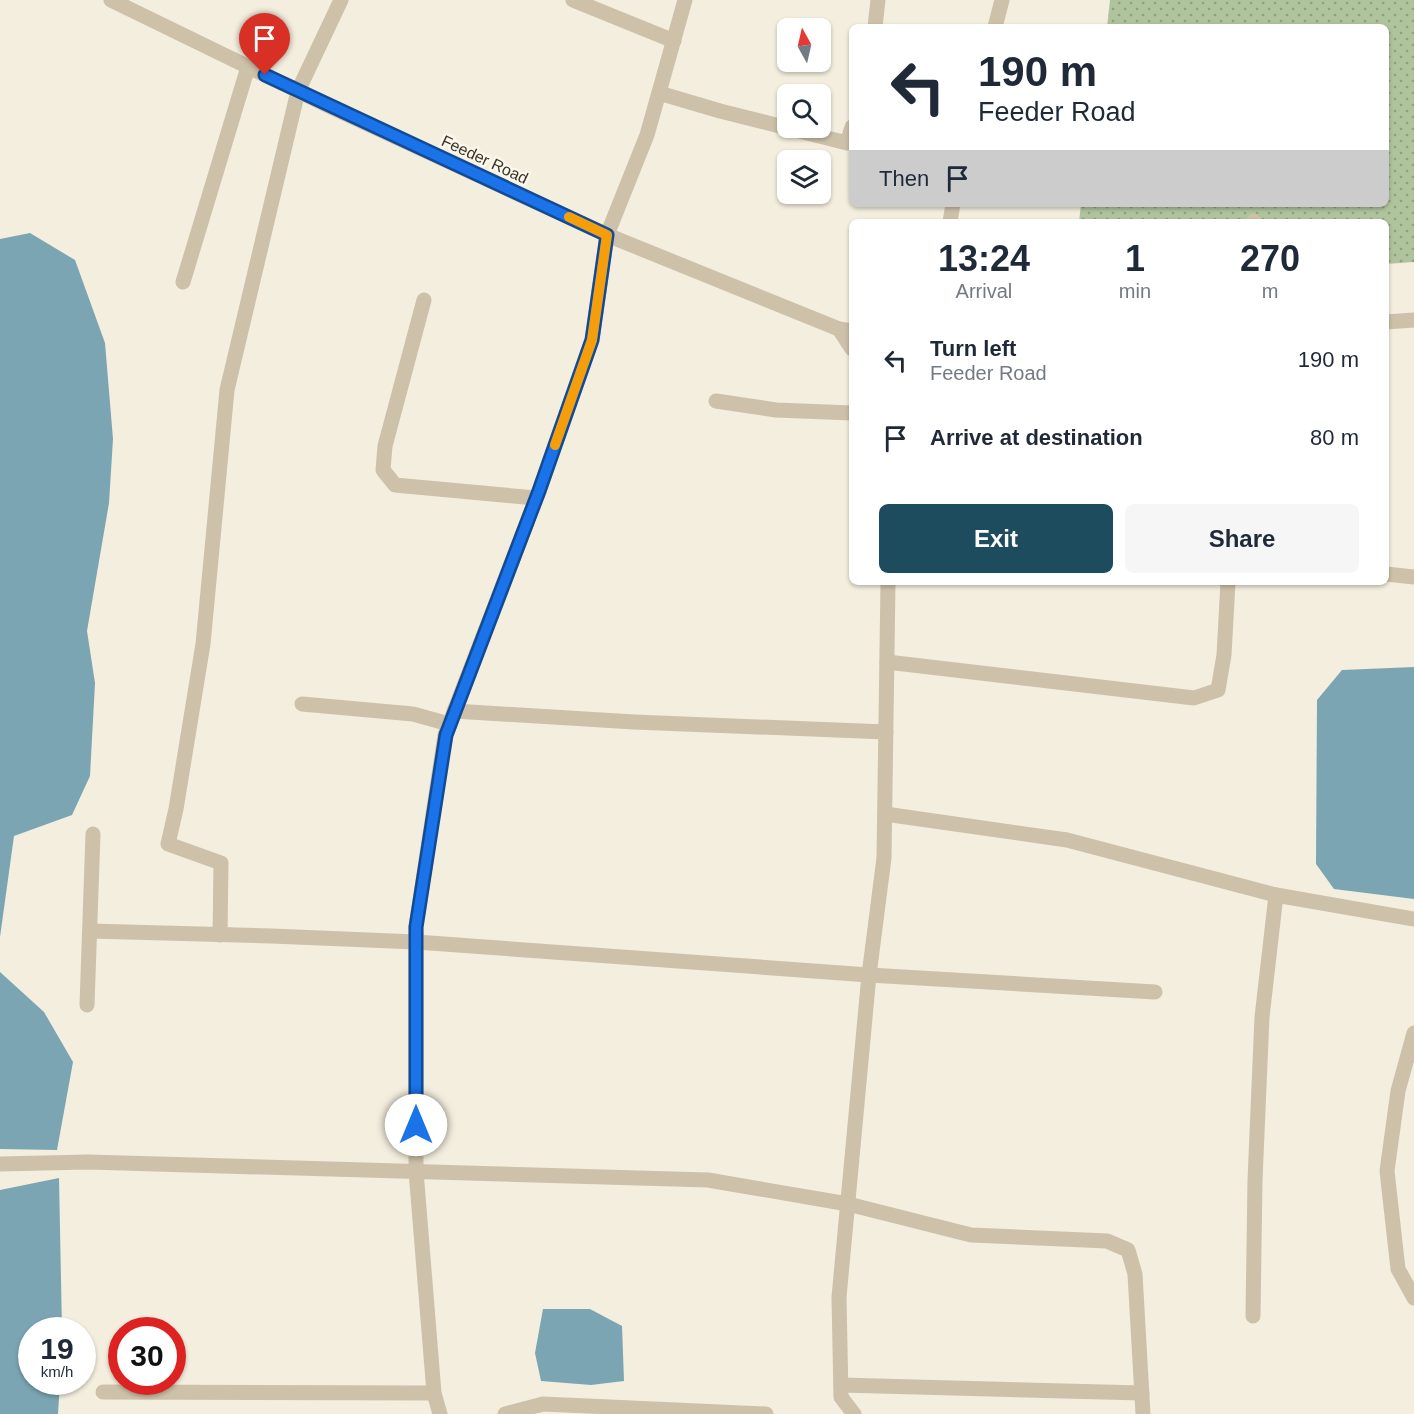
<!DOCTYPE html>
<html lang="en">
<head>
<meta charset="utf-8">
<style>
	:root { --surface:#fff; --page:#f6f6f7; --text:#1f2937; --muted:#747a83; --accent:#1c4c5e }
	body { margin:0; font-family:Arial,sans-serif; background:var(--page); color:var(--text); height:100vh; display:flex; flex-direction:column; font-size:22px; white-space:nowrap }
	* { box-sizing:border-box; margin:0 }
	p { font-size:20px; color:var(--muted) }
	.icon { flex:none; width:33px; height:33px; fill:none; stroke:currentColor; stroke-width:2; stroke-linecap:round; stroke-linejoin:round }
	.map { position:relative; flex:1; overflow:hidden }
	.sheet { position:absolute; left:849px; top:219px; width:540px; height:366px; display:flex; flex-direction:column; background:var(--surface); border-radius:9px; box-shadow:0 2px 4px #0004 }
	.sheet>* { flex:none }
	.top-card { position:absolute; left:849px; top:24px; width:540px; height:183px; border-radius:9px; box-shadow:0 2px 4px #0004; background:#fff; color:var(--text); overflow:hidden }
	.needle { width:39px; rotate:352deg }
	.fabs { position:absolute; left:777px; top:18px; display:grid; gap:12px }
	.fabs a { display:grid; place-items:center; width:54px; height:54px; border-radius:9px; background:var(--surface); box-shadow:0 2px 4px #0004; font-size:30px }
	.speed { position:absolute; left:18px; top:1317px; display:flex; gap:12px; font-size:30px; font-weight:700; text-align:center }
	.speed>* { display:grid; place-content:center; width:78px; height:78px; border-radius:50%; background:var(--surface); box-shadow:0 2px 4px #0004; line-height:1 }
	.speed small { font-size:15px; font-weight:400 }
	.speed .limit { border:9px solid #d22; background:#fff; color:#111 }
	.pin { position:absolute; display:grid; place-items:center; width:51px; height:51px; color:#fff; margin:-62px -26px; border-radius:50% 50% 50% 0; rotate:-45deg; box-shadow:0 0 6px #0007 }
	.pin .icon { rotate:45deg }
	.me { position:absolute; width:66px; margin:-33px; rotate:0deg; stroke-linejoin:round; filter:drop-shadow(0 0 4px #0008) }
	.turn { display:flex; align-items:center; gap:21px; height:126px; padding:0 30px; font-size:27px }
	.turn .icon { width:78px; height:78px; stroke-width:2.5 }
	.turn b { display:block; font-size:42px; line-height:51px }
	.then { display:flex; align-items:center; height:57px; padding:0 30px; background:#0003; gap:12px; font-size:22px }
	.eta { display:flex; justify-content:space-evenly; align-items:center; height:102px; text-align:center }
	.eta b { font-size:36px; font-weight:700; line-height:42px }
	.button { display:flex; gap:12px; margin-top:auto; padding:12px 30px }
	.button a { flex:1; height:69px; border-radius:9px; background:var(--accent); color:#fff; font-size:24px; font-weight:700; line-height:69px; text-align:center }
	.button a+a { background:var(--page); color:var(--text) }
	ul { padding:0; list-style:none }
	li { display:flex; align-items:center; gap:18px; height:78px; padding:0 30px }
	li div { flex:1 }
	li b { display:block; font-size:22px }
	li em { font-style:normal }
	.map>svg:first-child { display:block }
	.park { fill:url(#park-dots) }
	.water { fill:#7ba5b3 }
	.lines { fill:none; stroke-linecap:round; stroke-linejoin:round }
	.service { stroke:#cdc1a9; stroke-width:15 }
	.minor { stroke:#cdc1a9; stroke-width:15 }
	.tertiary { stroke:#cdc1a9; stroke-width:15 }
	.route-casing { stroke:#114b97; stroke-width:15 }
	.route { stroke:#1a73e8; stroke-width:10 }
	.slow { stroke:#f59e0b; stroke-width:10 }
	.labels { text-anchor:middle; stroke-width:5; stroke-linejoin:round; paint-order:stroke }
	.street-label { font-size:16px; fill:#3a3229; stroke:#fbf7eb }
</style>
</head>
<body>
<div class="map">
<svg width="1414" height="1414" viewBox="0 0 1414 1414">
	<defs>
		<pattern id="park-dots" width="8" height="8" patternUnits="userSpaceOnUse" patternTransform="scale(1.5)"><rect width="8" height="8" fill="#afc49c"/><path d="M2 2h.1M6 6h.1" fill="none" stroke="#8fa07f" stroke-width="1.8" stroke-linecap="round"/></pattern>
	</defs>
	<rect width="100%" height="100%" fill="#f4eede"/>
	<polygon class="park" points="1110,0 1414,0 1414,262 1386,264 1386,222 1079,222 1081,204 1386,204 1386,27 1107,27"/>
	<g class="water">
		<polygon points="30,233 75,260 105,343 113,439 109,503 87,631 95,683 90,776 72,815 14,836 0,937 0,239"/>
		<polygon points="1414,667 1414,899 1334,889 1316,864 1317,700 1342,670"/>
		<polygon points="0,972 44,1012 73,1062 57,1150 0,1149"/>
		<polygon points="59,1178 62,1330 32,1330 32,1382 60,1382 58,1414 0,1414 0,1190"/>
		<polygon points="543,1309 590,1309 622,1326 624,1381 591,1385 541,1381 535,1353"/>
	</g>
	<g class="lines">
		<polyline class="service" points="1254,221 1254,222"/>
		<g class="minor">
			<polyline points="573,0 674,41"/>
			<polyline points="875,27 878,0"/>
			<polyline points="995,27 1002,0"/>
			<polyline points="659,93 720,111 847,143 852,127"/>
			<polyline points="950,222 953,204"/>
			<polyline points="183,282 248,67"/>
			<polyline points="424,300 385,446 383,470 395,485 536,498"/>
			<polyline points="839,329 852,349"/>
			<polyline points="716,401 776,410 852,413"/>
			<polyline points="1386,574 1414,577"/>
			<polyline points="887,662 1194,698 1218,690 1224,655 1228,582"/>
			<polyline points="302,704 413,714 449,724"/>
			<polyline points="454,711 634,722 886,732"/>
			<polyline points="885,814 1067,840 1276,895 1414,919"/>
			<polyline points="90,931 272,936 416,942 869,975 1155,992"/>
			<polyline points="220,935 221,863 168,844 176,809 203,644 227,390 298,91 341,0"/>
			<polyline points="87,1005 93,834"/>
			<polyline points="1414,1033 1398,1091 1387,1171 1398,1269 1414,1298"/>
			<polyline points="0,1164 88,1162 708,1180 848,1204 971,1235 1107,1241 1128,1250 1135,1274 1143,1414"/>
			<polyline points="1253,1316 1255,1180 1262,1017 1276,895"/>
			<polyline points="841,1385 1142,1393"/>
			<polyline points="103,1392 434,1393"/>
			<polyline points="440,1414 434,1393 416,1171 416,927 445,735 539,491 592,340 607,235 647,135 685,0"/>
			<polyline points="505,1414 543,1404 766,1414"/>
			<polyline points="854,1414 841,1397 839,1297 869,975 884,858 888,582"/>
		</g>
		<g class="tertiary">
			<polyline points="111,0 333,108 607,235 839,329 852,331"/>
			<polyline points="1386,322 1414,320"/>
		</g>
	</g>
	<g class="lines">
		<g class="route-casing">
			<polyline id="route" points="265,75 607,235 592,340 539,491 446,735 416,927 416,1125"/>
		</g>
		<use href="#route" class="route"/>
		<polyline class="slow" points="555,445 592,340 607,235 569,217"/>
	</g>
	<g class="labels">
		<g class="street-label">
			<text transform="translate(485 159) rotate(25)" y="6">Feeder Road</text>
		</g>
	</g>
</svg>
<div class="fabs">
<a><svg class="needle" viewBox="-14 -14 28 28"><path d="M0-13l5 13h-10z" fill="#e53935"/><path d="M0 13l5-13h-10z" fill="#747a83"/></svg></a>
<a><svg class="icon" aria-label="search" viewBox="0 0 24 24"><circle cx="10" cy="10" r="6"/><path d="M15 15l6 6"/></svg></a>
<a><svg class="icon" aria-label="layers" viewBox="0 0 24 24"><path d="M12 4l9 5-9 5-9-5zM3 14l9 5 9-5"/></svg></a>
</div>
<div class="speed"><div>19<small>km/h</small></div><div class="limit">30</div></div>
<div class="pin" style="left:265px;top:75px;background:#d93025"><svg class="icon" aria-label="arrive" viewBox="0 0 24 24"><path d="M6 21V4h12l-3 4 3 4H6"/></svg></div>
<svg class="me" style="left:416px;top:1125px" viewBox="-20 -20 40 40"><circle r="19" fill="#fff"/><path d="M0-13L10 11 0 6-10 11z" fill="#1a73e8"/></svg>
<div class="top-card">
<div class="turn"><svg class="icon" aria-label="left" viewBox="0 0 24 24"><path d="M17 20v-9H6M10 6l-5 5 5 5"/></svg><div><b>190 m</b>Feeder Road</div></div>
<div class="then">Then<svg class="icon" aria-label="arrive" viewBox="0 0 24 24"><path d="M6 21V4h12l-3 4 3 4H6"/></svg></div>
</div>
<section class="sheet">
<div class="eta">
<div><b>13:24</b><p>Arrival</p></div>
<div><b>1</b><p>min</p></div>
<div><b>270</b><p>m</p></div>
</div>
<ul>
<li><svg class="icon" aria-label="left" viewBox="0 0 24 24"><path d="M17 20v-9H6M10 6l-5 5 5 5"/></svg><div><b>Turn left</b><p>Feeder Road</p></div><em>190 m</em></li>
<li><svg class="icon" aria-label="arrive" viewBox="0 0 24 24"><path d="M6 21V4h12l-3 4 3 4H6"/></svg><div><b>Arrive at destination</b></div><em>80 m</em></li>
</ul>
<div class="button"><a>Exit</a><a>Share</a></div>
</section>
</div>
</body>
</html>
